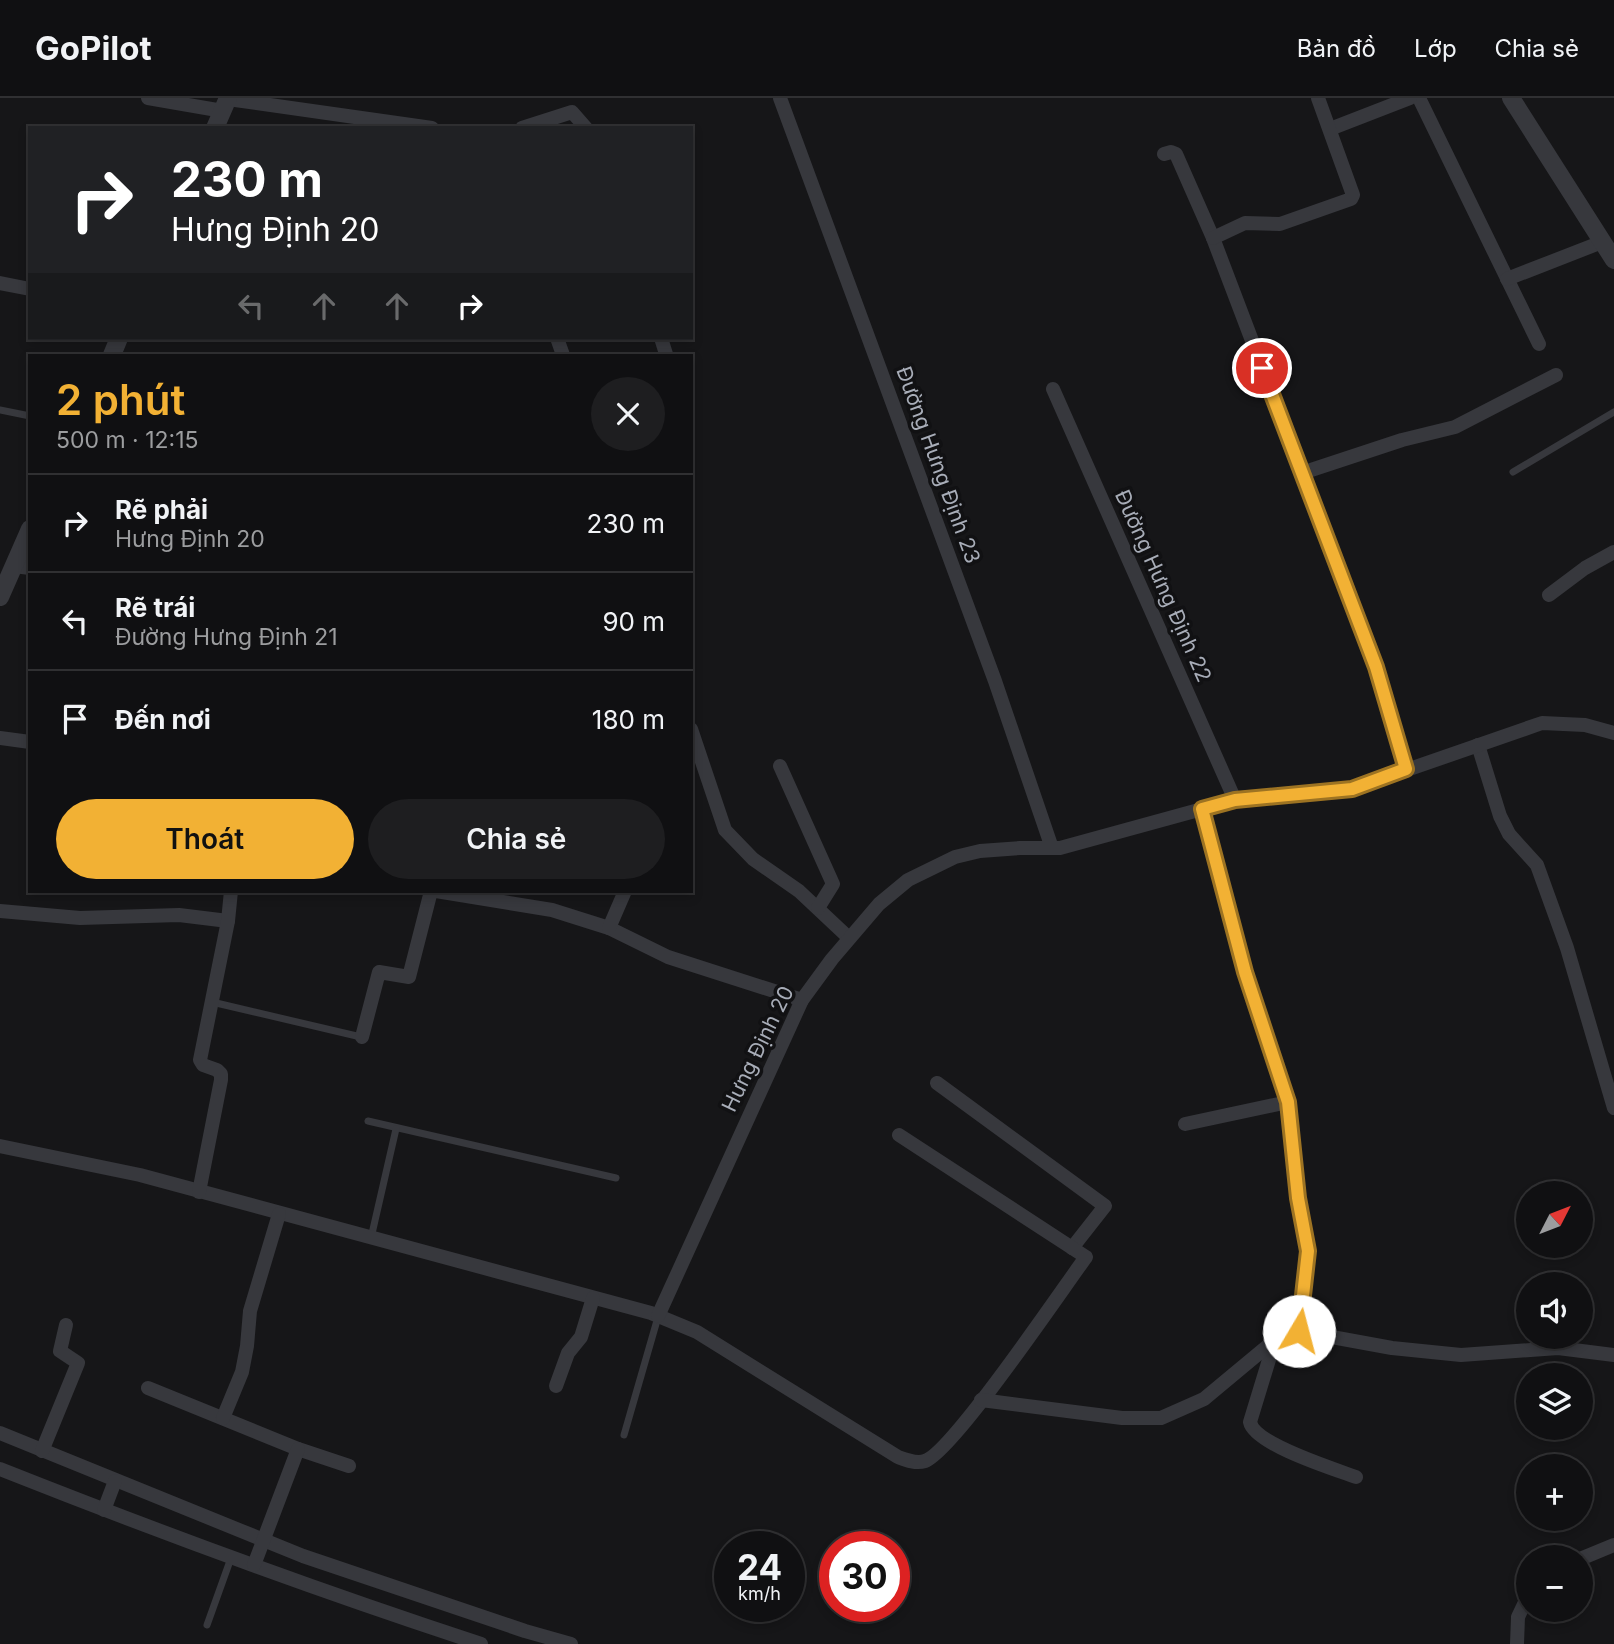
<!DOCTYPE html>
<html lang="vi">
<head>
<meta charset="utf-8">
<style>
	:root { --surface:#101012; --page:#1e1e20; --text:#f1f3f6; --muted:#9c9d9f; --line:#303032; --accent:#f2b134 }
	body { margin:0; font-family:Inter,sans-serif; background:var(--page); color:var(--text); height:100vh; display:flex; flex-direction:column; font-size:26px; white-space:nowrap }
	* { box-sizing:border-box; margin:0 }
	p { font-size:23px; color:var(--muted) }
	.icon { flex:none; width:38px; height:38px; fill:none; stroke:currentColor; stroke-width:2; stroke-linecap:round; stroke-linejoin:round }
	.map { position:relative; flex:1; overflow:hidden }
	.sheet { position:absolute; left:28px; top:256px; width:665px; height:539px; display:flex; flex-direction:column; background:var(--surface); border-radius:0px; box-shadow:0 4px 10px #0003,0 0 0 2px var(--line) }
	.sheet>* { flex:none }
	.hud { position:absolute; left:28px; top:28px; width:665px; height:214px; border-radius:0px; box-shadow:0 4px 10px #0003,0 0 0 2px var(--line); background:#202124; color:#fff; overflow:hidden }
	.needle { width:46px; rotate:48deg }
	.controls { position:absolute; left:1516px; top:1083px; display:grid; gap:14px }
	.controls a { display:grid; place-items:center; width:77px; height:77px; border-radius:50%; background:var(--surface); box-shadow:0 4px 10px #0003,0 0 0 2px var(--line); font-size:35px }
	.speed { position:absolute; left:714px; top:1433px; display:flex; gap:14px; font-size:35px; font-weight:700; text-align:center }
	.speed>* { display:grid; place-content:center; width:91px; height:91px; border-radius:50%; background:var(--surface); box-shadow:0 4px 10px #0003,0 0 0 2px var(--line); line-height:1 }
	.speed small { font-size:18px; font-weight:400 }
	.speed .limit { border:10px solid #d22; background:#fff; color:#111 }
	.pin { position:absolute; display:grid; place-items:center; width:60px; height:60px; color:#fff; margin:-30px; border:4px solid #fff; border-radius:50%; box-shadow:0 2px 7px #0007 }
	.me { position:absolute; width:77px; margin:-38px; rotate:8deg; stroke-linejoin:round; filter:drop-shadow(0 0 5px #0008) }
	.turn { display:flex; align-items:center; gap:24px; height:147px; padding:0 28px; font-size:32px }
	.turn .icon { width:91px; height:91px; stroke-width:2.5 }
	.turn b { display:block; font-size:49px; line-height:60px }
	.lanes { display:flex; align-items:center; height:66px; padding:0 28px; background:#0003; justify-content:center; gap:35px; direction:ltr }
	.lanes .off { opacity:.35 }
	.round { display:grid; place-items:center; flex:none; width:74px; height:74px; border-radius:37px; background:var(--page) }
	.summary { display:flex; align-items:center; justify-content:space-between; height:119px; padding:0 28px }
	h1 { font-size:42px; font-weight:600; line-height:52px; color:var(--accent) }
	.cta { display:flex; gap:14px; margin-top:auto; padding:14px 28px }
	.cta a { flex:1; height:80px; border-radius:42px; background:var(--accent); color:#111; font-size:28px; font-weight:600; line-height:80px; text-align:center }
	.cta a+a { background:var(--page); color:var(--text) }
	ul { padding:0; list-style:none }
	li { display:flex; align-items:center; gap:21px; height:98px; padding:0 28px; border-top:2px solid var(--line) }
	li div { flex:1 }
	li b { display:block; font-size:26px }
	li em { font-style:normal }
	header { display:flex; align-items:center; gap:42px; box-sizing:border-box; height:98px; padding:0 35px; background:var(--surface); border-bottom:2px solid var(--line) }
	header strong { font-size:33px }
	nav { display:flex; gap:38px; margin-inline-start:auto; font-size:24px }
	.map>svg:first-child { display:block }
	.lines { fill:none; stroke-linecap:round; stroke-linejoin:round }
	.service { stroke:#37383d; stroke-width:7 }
	.minor { stroke:#37383d; stroke-width:14 }
	.tertiary { stroke:#37383d; stroke-width:18 }
	.route-casing { stroke:#9d7322; stroke-width:18 }
	.route { stroke:#f2b134; stroke-width:12 }
	.labels { text-anchor:middle; stroke-width:7; stroke-linejoin:round; paint-order:stroke }
	.street-label { font-size:21px; fill:#a8adb8; stroke:#111113 }
</style>
</head>
<body>
<header>
<strong>GoPilot</strong>
<nav><a>Bản đồ</a><a>Lớp</a><a>Chia sẻ</a></nav>
</header>
<div class="map">
<svg width="1614" height="1546" viewBox="0 0 1614 1546">
	<rect width="100%" height="100%" fill="#161618"/>
	<g class="lines">
		<g class="service">
			<polyline points="0,312 30,318"/>
			<polyline points="1513,374 1614,314"/>
			<polyline points="212,904 361,939"/>
			<polyline points="368,1023 616,1080"/>
			<polyline points="371,1140 396,1031"/>
			<polyline points="624,1337 658,1219"/>
			<polyline points="207,1527 231,1460"/>
		</g>
		<g class="minor">
			<polyline points="148,0 223,13"/>
			<polyline points="780,0 995,583 1052,750"/>
			<polyline points="1419,0 1539,246"/>
			<polyline points="228,1 432,30"/>
			<polyline points="522,30 572,14 586,30"/>
			<polyline points="1330,31 1410,0"/>
			<polyline points="1164,56 1171,54 1176,56 1213,140 1376,569 1407,671"/>
			<polyline points="1213,140 1245,125 1280,126 1351,101 1353,97 1318,0"/>
			<polyline points="1507,181 1602,144"/>
			<polyline points="0,185 30,191"/>
			<polyline points="557,240 563,257"/>
			<polyline points="661,240 666,256"/>
			<polyline points="1053,291 1235,702"/>
			<polyline points="1302,375 1402,342 1455,329 1556,277"/>
			<polyline points="14,468 30,470"/>
			<polyline points="1549,497 1585,470 1614,454"/>
			<polyline points="691,631 725,732 753,761 799,793 849,840"/>
			<polyline points="0,640 30,644"/>
			<polyline points="1478,647 1500,718 1509,736 1537,767 1567,850 1614,1010"/>
			<polyline points="780,668 833,786 818,810"/>
			<polyline points="1202,711 1245,874 1288,1004 1298,1100 1308,1153 1299,1233"/>
			<polyline points="436,793 552,812 609,830 668,859 802,902"/>
			<polyline points="0,813 80,820 179,817 228,823"/>
			<polyline points="609,830 625,793"/>
			<polyline points="362,939 379,874 409,879 431,793"/>
			<polyline points="937,985 1105,1108 1072,1150"/>
			<polyline points="1185,1026 1288,1004"/>
			<path d="M0 1048 140 1077 651 1215 697 1234 898 1359C906 1362 916 1366 925 1363 953 1353 1061 1193 1086 1159L899 1037"/>
			<polyline points="199,1094 221,982 221,976 217,972 203,967 200,962 228,823 231,793"/>
			<polyline points="658,1218 802,902 832,861 879,806 908,782 955,759 980,753 1020,750 1060,750 1235,702 1352,691 1542,625 1585,627 1614,635"/>
			<path d="M1275 1242 1250 1324C1254 1346 1334 1371 1356 1379"/>
			<polyline points="556,1288 568,1255 581,1239 593,1200"/>
			<polyline points="148,1290 298,1351 349,1368"/>
			<polyline points="981,1302 1122,1320 1161,1320 1204,1301 1288,1231 1392,1250 1461,1257 1558,1250 1614,1257"/>
			<polyline points="223,1320 242,1274 247,1248 250,1213 279,1116"/>
			<polyline points="0,1335 303,1458 525,1533 571,1546"/>
			<polyline points="42,1353 78,1265 60,1253 66,1227"/>
			<path d="M0 1371C159 1434 319 1493 481 1546"/>
			<polyline points="104,1412 115,1383"/>
			<polyline points="1580,1461 1614,1447"/>
			<polyline points="254,1467 298,1351"/>
			<polyline points="1517,1546 1518,1519 1528,1498"/>
		</g>
		<g class="tertiary">
			<polyline points="1511,0 1614,162"/>
			<polyline points="215,30 228,0"/>
			<polyline points="112,257 119,240"/>
			<polyline points="0,499 30,431"/>
		</g>
	</g>
	<g class="lines">
		<g class="route-casing">
			<polyline id="route" points="1262,270 1376,569 1406,671 1352,691 1235,702 1202,711 1245,874 1288,1004 1298,1100 1308,1153 1299,1233"/>
		</g>
		<use href="#route" class="route"/>
	</g>
	<g class="labels">
		<g class="street-label">
			<text transform="translate(938 367) rotate(70)" y="7">Đường Hưng Định 23</text>
			<text transform="translate(1163 488) rotate(66)" y="7">Đường Hưng Định 22</text>
			<text transform="translate(758 951) rotate(-64)" y="7">Hưng Định 20</text>
		</g>
	</g>
</svg>
<div class="controls">
<a><svg class="needle" viewBox="-14 -14 28 28"><path d="M0-13l5 13h-10z" fill="#e53935"/><path d="M0 13l5-13h-10z" fill="#9c9d9f"/></svg></a>
<a><svg class="icon" aria-label="sound" viewBox="0 0 24 24"><path d="M4 9h4l5-4v14l-5-4H4zM17 9q2 3 0 6"/></svg></a>
<a><svg class="icon" aria-label="layers" viewBox="0 0 24 24"><path d="M12 4l9 5-9 5-9-5zM3 14l9 5 9-5"/></svg></a>
<a>+</a>
<a>−</a>
</div>
<div class="speed"><div>24<small>km/h</small></div><div class="limit">30</div></div>
<div class="pin" style="left:1262px;top:270px;background:#d93025"><svg class="icon" aria-label="arrive" viewBox="0 0 24 24"><path d="M6 21V4h12l-3 4 3 4H6"/></svg></div>
<svg class="me" style="left:1299px;top:1233px" viewBox="-20 -20 40 40"><circle r="19" fill="#fff"/><path d="M0-13L10 11 0 6-10 11z" fill="#f2b134"/></svg>
<div class="hud">
<div class="turn"><svg class="icon" aria-label="right" viewBox="0 0 24 24"><path d="M7 20v-9h11M14 6l5 5-5 5"/></svg><div><b>230 m</b>Hưng Định 20</div></div>
<div class="lanes"><svg class="icon off" aria-label="left" viewBox="0 0 24 24"><path d="M17 20v-9H6M10 6l-5 5 5 5"/></svg><svg class="icon off" aria-label="ahead" viewBox="0 0 24 24"><path d="M12 20V5M6 11l6-6 6 6"/></svg><svg class="icon off" aria-label="ahead" viewBox="0 0 24 24"><path d="M12 20V5M6 11l6-6 6 6"/></svg><svg class="icon" aria-label="right" viewBox="0 0 24 24"><path d="M7 20v-9h11M14 6l5 5-5 5"/></svg></div>
</div>
<section class="sheet">
<div class="summary"><div><h1>2 phút</h1><p>500 m · 12:15</p></div><a class="round"><svg class="icon" aria-label="close" viewBox="0 0 24 24"><path d="M6 6l12 12M18 6L6 18"/></svg></a></div>
<ul>
<li><svg class="icon" aria-label="right" viewBox="0 0 24 24"><path d="M7 20v-9h11M14 6l5 5-5 5"/></svg><div><b>Rẽ phải</b><p>Hưng Định 20</p></div><em>230 m</em></li>
<li><svg class="icon" aria-label="left" viewBox="0 0 24 24"><path d="M17 20v-9H6M10 6l-5 5 5 5"/></svg><div><b>Rẽ trái</b><p>Đường Hưng Định 21</p></div><em>90 m</em></li>
<li><svg class="icon" aria-label="arrive" viewBox="0 0 24 24"><path d="M6 21V4h12l-3 4 3 4H6"/></svg><div><b>Đến nơi</b></div><em>180 m</em></li>
</ul>
<div class="cta"><a>Thoát</a><a>Chia sẻ</a></div>
</section>
</div>
</body>
</html>
